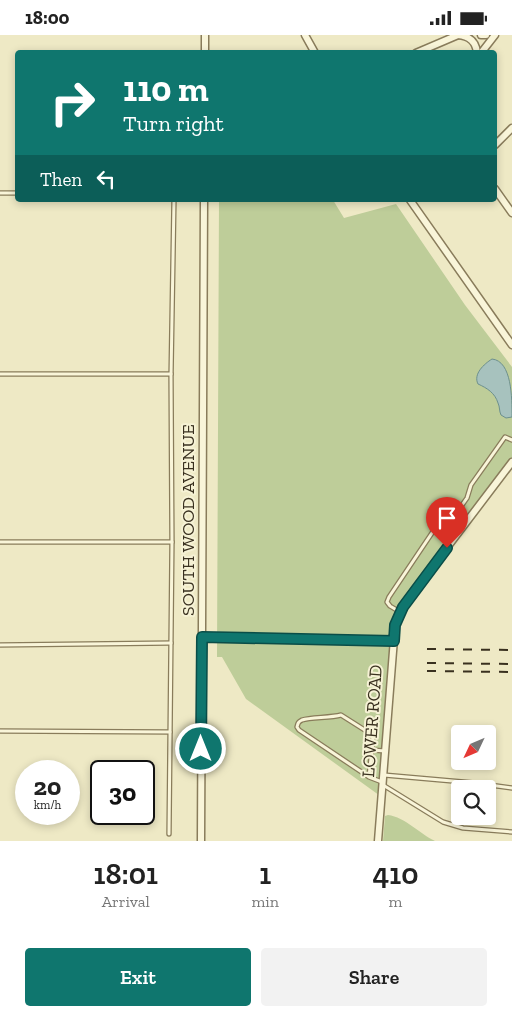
<!DOCTYPE html>
<html lang="en">
<head>
<meta charset="utf-8">
<style>
	:root { --surface:#fff; --page:#f2f2f2; --text:#222; --muted:#767676; --accent:#0f766e }
	body { margin:0; font-family:"Zilla Slab",serif; background:var(--page); color:var(--text); height:100vh; display:flex; flex-direction:column; font-size:19px; white-space:nowrap }
	* { box-sizing:border-box; margin:0 }
	p { font-size:16px; color:var(--muted) }
	.icon { flex:none; width:28px; height:28px; fill:none; stroke:currentColor; stroke-width:2; stroke-linecap:round; stroke-linejoin:round }
	.map { position:relative; height:806px; overflow:hidden }
	.panel { display:flex; flex-direction:column; background:var(--surface); flex:1 }
	.panel>* { flex:none }
	.hud { position:absolute; left:15px; top:15px; width:482px; height:152px; border-radius:5px; box-shadow:0 2px 8px #0003; background:#0f766e; color:#fff; overflow:hidden }
	.needle { width:32px; rotate:226deg }
	.controls { position:absolute; left:451px; top:690px; display:grid; gap:10px }
	.controls a { display:grid; place-items:center; width:45px; height:45px; border-radius:5px; background:var(--surface); box-shadow:0 2px 8px #0003; font-size:25px }
	.speed { position:absolute; left:15px; top:725px; display:flex; gap:10px; font-size:25px; font-weight:700; text-align:center }
	.speed>* { display:grid; place-content:center; width:65px; height:65px; border-radius:50%; background:var(--surface); box-shadow:0 2px 8px #0003; line-height:1 }
	.speed small { font-size:12px; font-weight:400 }
	.speed .limit { border:2px solid #111; border-radius:8px; background:#fff; color:#111 }
	.pin { position:absolute; display:grid; place-items:center; width:42px; height:42px; color:#fff; margin:-51px -21px; border-radius:50% 50% 50% 0; rotate:-45deg; box-shadow:0 0 5px #0007 }
	.pin .icon { rotate:45deg }
	.me { position:absolute; width:55px; margin:-28px; rotate:0deg; stroke-linejoin:round; filter:drop-shadow(0 0 4px #0008) }
	.turn { display:flex; align-items:center; gap:18px; height:105px; padding:0 25px; font-size:22px }
	.turn .icon { width:65px; height:65px; stroke-width:2.5 }
	.turn b { display:block; font-size:35px; line-height:42px }
	.then { display:flex; align-items:center; height:48px; padding:0 25px; background:#0003; gap:10px; font-size:19px }
	.eta { display:flex; justify-content:space-evenly; align-items:center; height:85px; text-align:center }
	.eta b { font-size:30px; font-weight:600; line-height:35px }
	.cta { display:flex; gap:10px; margin-top:auto; padding:10px 25px }
	.cta a { flex:1; height:58px; border-radius:5px; background:var(--accent); color:#fff; font-size:20px; font-weight:600; line-height:58px; text-align:center }
	.cta a+a { background:var(--page); color:var(--text) }
	.status { display:flex; justify-content:space-between; align-items:center; height:35px; padding:0 25px; background:var(--surface); direction:ltr }
	.status svg { height:14px; fill:currentColor }
	.map>svg:first-child { display:block }
	.green { fill:#becd99 }
	.water { fill:#a7c2be; stroke:#6d908d }
	.lines { fill:none; stroke-linecap:round; stroke-linejoin:round }
	.service-casing { stroke:#897c5b; stroke-width:5.5 }
	.minor-casing { stroke:#897c5b; stroke-width:9 }
	.service { stroke:#f9f5d9; stroke-width:3 }
	.minor { stroke:#f9f5d9; stroke-width:6 }
	.rail { stroke:#39301f; stroke-width:2; stroke-dasharray:9 9; stroke-linecap:butt }
	.route-casing { stroke:#0a4d48; stroke-width:12 }
	.route { stroke:#0f766e; stroke-width:9 }
	.labels { text-anchor:middle; stroke-width:4; stroke-linejoin:round; paint-order:stroke }
	.street-label { font-size:18px; fill:#39301f; stroke:#f6f2d5 }
</style>
</head>
<body>
<div class="status"><b>18:00</b><svg viewBox="0 0 49 12"><path d="M0 12V9h3v3zM5 12V6h3v6zM10 12V3h3v9zM15 12V0h3v12zM26 1h20v11H26zM47 4h2v5h-2z"/></svg></div>
<div class="map">
<svg width="512" height="806" viewBox="0 0 512 806">
	<rect width="100%" height="100%" fill="#eee9c5"/>
	<g class="green">
		<polygon points="219,165 333,165 344,183 396,169 465,270 512,332 512,426 401,576 383,763 246,664 222,622 217,622"/>
		<path d="M388 780C405 782 420 799 435 806H383L385 781Z"/>
	</g>
	<path class="water" d="M492 324C512 326 512 363 512 382L506 383 501 380C499 376 500 372 498 368 495 358 487 353 478 349 473 339 484 329 492 324Z"/>
	<g class="lines">
		<g class="service-casing">
			<g id="service">
				<polyline points="0,158 18,158"/>
				<polyline points="0,339 171,339"/>
				<polyline points="0,507 172,507 171,341 174,165"/>
				<polyline points="400,577 390,571 387,567 389,562 436,492 443,486 455,480 467,463 471,450 505,402 512,405"/>
				<polyline points="202,603 393,606"/>
				<polyline points="0,610 171,608"/>
				<polyline points="0,696 170,697"/>
				<polyline points="372,715 385,716"/>
				<polyline points="384,740 475,748 512,753"/>
				<path d="M369 742 373 704 371 699 341 680C330 683 311 682 302 685 298 687 298 688 297 692L299 695 369 742 382 747"/>
				<polyline points="383,750 443,787 463,793 512,797"/>
				<polyline points="169,799 172,507"/>
			</g>
		</g>
		<g class="minor-casing">
			<g id="minor">
				<polyline points="305,0 315,18"/>
				<path d="M458 0C469 1 476 6 477 18"/>
				<polyline points="481,0 486,0"/>
				<polyline points="205,18 205,0"/>
				<polyline points="416,18 458,0"/>
				<polyline points="481,18 495,0"/>
				<polyline points="495,110 512,93"/>
				<polyline points="495,154 512,178"/>
				<polyline points="410,165 512,310"/>
				<polyline points="201,806 204,165"/>
				<polyline points="378,806 395,591 403,572 414,556 512,427"/>
			</g>
		</g>
		<use href="#service" class="service"/>
		<use href="#minor" class="minor"/>
		<g class="rail">
			<polyline points="427,614 512,615"/>
			<polyline points="427,628 512,629"/>
			<polyline points="427,636 512,637"/>
		</g>
	</g>
	<g class="lines">
		<g class="route-casing">
			<polyline id="route" points="201,714 202,602 394,606 395,590 403,572 447,513"/>
		</g>
		<use href="#route" class="route"/>
	</g>
	<g class="labels">
		<g class="street-label">
			<text transform="translate(188 485) rotate(-90)" y="6">SOUTH WOOD AVENUE</text>
			<text transform="translate(372 686) rotate(-86)" y="6">LOWER ROAD</text>
		</g>
	</g>
</svg>
<div class="controls">
<a><svg class="needle" viewBox="-14 -14 28 28"><path d="M0-13l5 13h-10z" fill="#e53935"/><path d="M0 13l5-13h-10z" fill="#767676"/></svg></a>
<a><svg class="icon" aria-label="search" viewBox="0 0 24 24"><circle cx="10" cy="10" r="6"/><path d="M15 15l6 6"/></svg></a>
</div>
<div class="speed"><div>20<small>km/h</small></div><div class="limit">30</div></div>
<div class="pin" style="left:447px;top:513px;background:#d93025"><svg class="icon" aria-label="arrive" viewBox="0 0 24 24"><path d="M6 21V4h12l-3 4 3 4H6"/></svg></div>
<svg class="me" style="left:201px;top:714px" viewBox="-20 -20 40 40"><circle r="17" fill="#0f766e" stroke="#fff" stroke-width="3"/><path d="M0-11L8 9 0 5-8 9z" fill="#fff"/></svg>
<div class="hud">
<div class="turn"><svg class="icon" aria-label="right" viewBox="0 0 24 24"><path d="M7 20v-9h11M14 6l5 5-5 5"/></svg><div><b>110 m</b>Turn right</div></div>
<div class="then">Then<svg class="icon" aria-label="left" viewBox="0 0 24 24"><path d="M17 20v-9H6M10 6l-5 5 5 5"/></svg></div>
</div>
</div>
<section class="panel">
<div class="eta">
<div><b>18:01</b><p>Arrival</p></div>
<div><b>1</b><p>min</p></div>
<div><b>410</b><p>m</p></div>
</div>
<div class="cta"><a>Exit</a><a>Share</a></div>
</section>
</body>
</html>
